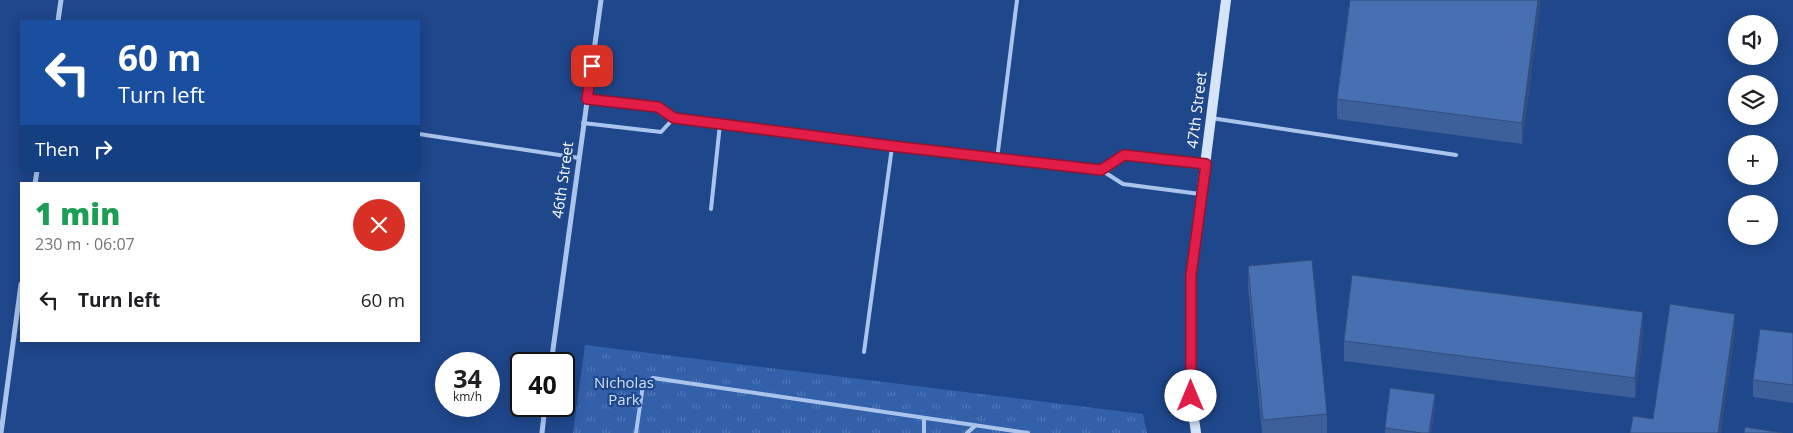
<!DOCTYPE html>
<html lang="en">
<head>
<meta charset="utf-8">
<style>
	:root { --surface:#fff; --page:#f2f2f2; --text:#202124; --muted:#757577 }
	body { margin:0; font-family:"Open Sans",sans-serif; background:var(--page); color:var(--text); height:100vh; display:flex; flex-direction:column; font-size:19px; white-space:nowrap }
	* { box-sizing:border-box; margin:0 }
	p { font-size:16px; color:var(--muted) }
	.icon { flex:none; width:28px; height:28px; fill:none; stroke:currentColor; stroke-width:2; stroke-linecap:round; stroke-linejoin:round }
	.map { position:relative; flex:1; overflow:hidden }
	.panel { position:absolute; left:20px; top:182px; width:400px; height:160px; display:flex; flex-direction:column; background:var(--surface); border-radius:0px; box-shadow:0 2px 12px #0003 }
	.panel>* { flex:none }
	.top-card { position:absolute; left:20px; top:20px; width:400px; height:152px; border-radius:0px; box-shadow:0 2px 12px #0003; background:#1a4fa0; color:#fff; overflow:hidden }
	.controls { position:absolute; left:1728px; top:15px; display:grid; gap:10px }
	.controls a { display:grid; place-items:center; width:50px; height:50px; border-radius:50%; background:var(--surface); box-shadow:0 2px 12px #0003; font-size:25px }
	.speed { position:absolute; left:435px; top:352px; display:flex; gap:10px; font-size:25px; font-weight:700; text-align:center }
	.speed>* { display:grid; place-content:center; width:65px; height:65px; border-radius:50%; background:var(--surface); box-shadow:0 2px 12px #0003; line-height:1 }
	.speed small { font-size:12px; font-weight:400 }
	.speed .limit { border:2px solid #111; border-radius:8px; background:#fff; color:#111 }
	.pin { position:absolute; display:grid; place-items:center; width:42px; height:42px; color:#fff; margin:-21px; border-radius:10px; box-shadow:0 2px 8px #0006 }
	.me { position:absolute; width:55px; margin:-28px; rotate:0deg; stroke-linejoin:round; filter:drop-shadow(0 0 4px #0008) }
	.turn { display:flex; align-items:center; gap:18px; height:105px; padding:0 15px; font-size:22px }
	.turn .icon { width:65px; height:65px; stroke-width:2.5 }
	.turn b { display:block; font-size:35px; line-height:42px }
	.then { display:flex; align-items:center; height:48px; padding:0 15px; background:#0003; gap:10px; font-size:19px }
	.round { display:grid; place-items:center; flex:none; width:52px; height:52px; border-radius:26px; background:var(--page) }
	.head { display:flex; align-items:center; justify-content:space-between; height:85px; padding:0 15px }
	h1 { font-size:30px; font-weight:800; line-height:38px; color:#1e9e55 }
	ul { padding:0; list-style:none }
	li { display:flex; align-items:center; gap:15px; height:65px; padding:0 15px }
	li div { flex:1 }
	li b { display:block; font-size:19px }
	li em { font-style:normal }
	.map>svg:first-child { display:block }
	.grass { fill:url(#grass-tufts) }
	.lines { fill:none; stroke-linecap:round; stroke-linejoin:round }
	.lane { stroke:#abc4ec; stroke-width:4 }
	.street { stroke:#abc4ec; stroke-width:5 }
	.secondary { stroke:#d7e3f9; stroke-width:10 }
	.wall { fill:#3d609a }
	.shaded-wall { fill:#324e7d }
	.building { fill:#4770b3; stroke:#324e7d }
	.route-casing { stroke:#92132f; stroke-width:12 }
	.route { stroke:#e11d48; stroke-width:9 }
	.labels { text-anchor:middle; stroke-width:4.5; stroke-linejoin:round; paint-order:stroke }
	.street-label { font-size:15px; fill:#fff; stroke:#1f478b }
	.park-label { font-size:15px; fill:#d0e0f9; stroke:#1f478b }
</style>
</head>
<body>
<div class="map">
<svg width="1793" height="433" viewBox="0 0 1793 433">
	<defs>
		<pattern id="grass-tufts" width="24" height="20" patternUnits="userSpaceOnUse" patternTransform="scale(1.25)"><rect width="24" height="20" fill="#3260a9"/><path d="M3 7l-1-3M5 7V3M7 7l1-3M15 17l-1-3M17 17v-4M19 17l1-3" fill="none" stroke="#5178b6"/></pattern>
	</defs>
	<rect width="100%" height="100%" fill="#1f478b"/>
	<polygon class="grass" points="585,345 1143,414 1147,433 573,433"/>
	<g class="lines">
		<g class="lane">
			<polyline points="587,99 658,107 674,118 689,120 892,147 1101,170 1123,184 1200,194"/>
			<polyline points="1211,118 1456,155"/>
			<polyline points="583,123 661,132 674,118"/>
			<polyline points="419,134 579,158"/>
			<polyline points="997,159 1017,0"/>
			<polyline points="1101,170 1124,155 1203,164"/>
			<polyline points="711,209 720,124"/>
			<polyline points="864,352 892,147"/>
			<polyline points="636,433 643,385 653,378 1028,433"/>
			<polyline points="924,433 924,418"/>
			<polyline points="967,433 975,426"/>
		</g>
		<g class="street">
			<polyline points="58,21 61,0"/>
			<polyline points="35,184 37,171"/>
			<polyline points="551,364 601,0"/>
			<polyline points="1,433 21,284"/>
			<polyline points="542,433 545,406"/>
		</g>
		<polyline class="secondary" points="1196,433 1191,397 1191,275 1226,0"/>
	</g>
	<g class="wall">
		<polygon points="1350,0 1541,0 1522,144 1337,119 1337,99"/>
		<polygon points="1248,266 1327,414 1327,433 1262,433 1248,287"/>
		<polygon points="1643,333 1635,398 1344,361 1344,341"/>
		<polygon points="1793,333 1793,403 1753,397 1753,380"/>
		<polygon points="1435,407 1431,433 1385,433 1385,428"/>
	</g>
	<g class="shaded-wall">
		<polygon points="1538,0 1541,0 1522,144 1522,123"/>
		<polygon points="1643,312 1643,333 1635,398 1635,378"/>
		<polygon points="1735,314 1735,334 1721,433 1718,433"/>
		<polygon points="1435,394 1435,407 1431,433 1429,433"/>
	</g>
	<g class="building">
		<polygon points="1350,0 1538,0 1522,123 1337,99"/>
		<polygon points="1312,260 1327,414 1263,420 1248,266"/>
		<polygon points="1352,275 1643,312 1635,378 1344,341"/>
		<polygon points="1670,304 1735,314 1718,433 1630,433 1633,416 1653,419"/>
		<polygon points="1760,329 1793,333 1793,385 1753,380"/>
		<polygon points="1390,388 1435,394 1429,433 1422,433 1385,428"/>
		<polygon points="1745,427 1783,433 1744,433"/>
	</g>
	<g class="lines">
		<g class="route-casing">
			<polyline id="route" points="592,66 587,99 658,107 674,118 892,146 1101,170 1124,155 1206,164 1191,275 1191,396"/>
		</g>
		<use href="#route" class="route"/>
	</g>
	<g class="labels">
		<g class="street-label">
			<text transform="translate(1197 110) rotate(-83)" y="5">47th Street</text>
			<text transform="translate(563 180) rotate(-82)" y="5">46th Street</text>
		</g>
		<g class="park-label">
			<text x="624" y="388">Nicholas<tspan x="624" dy="17">Park</tspan></text>
		</g>
	</g>
</svg>
<div class="controls">
<a><svg class="icon" aria-label="sound" viewBox="0 0 24 24"><path d="M4 9h4l5-4v14l-5-4H4zM17 9q2 3 0 6"/></svg></a>
<a><svg class="icon" aria-label="layers" viewBox="0 0 24 24"><path d="M12 4l9 5-9 5-9-5zM3 14l9 5 9-5"/></svg></a>
<a>+</a>
<a>−</a>
</div>
<div class="speed"><div>34<small>km/h</small></div><div class="limit">40</div></div>
<div class="pin" style="left:592px;top:66px;background:#d93025"><svg class="icon" aria-label="arrive" viewBox="0 0 24 24"><path d="M6 21V4h12l-3 4 3 4H6"/></svg></div>
<svg class="me" style="left:1191px;top:396px" viewBox="-20 -20 40 40"><circle r="19" fill="#fff"/><path d="M0-13L10 11 0 6-10 11z" fill="#e11d48"/></svg>
<div class="top-card">
<div class="turn"><svg class="icon" aria-label="left" viewBox="0 0 24 24"><path d="M17 20v-9H6M10 6l-5 5 5 5"/></svg><div><b>60 m</b>Turn left</div></div>
<div class="then">Then<svg class="icon" aria-label="right" viewBox="0 0 24 24"><path d="M7 20v-9h11M14 6l5 5-5 5"/></svg></div>
</div>
<section class="panel">
<div class="head"><div><h1>1 min</h1><p>230 m · 06:07</p></div><a class="round" style="background:#d93025;color:#fff"><svg class="icon" aria-label="close" viewBox="0 0 24 24"><path d="M6 6l12 12M18 6L6 18"/></svg></a></div>
<ul>
<li><svg class="icon" aria-label="left" viewBox="0 0 24 24"><path d="M17 20v-9H6M10 6l-5 5 5 5"/></svg><div><b>Turn left</b></div><em>60 m</em></li>
</ul>
</section>
</div>
</body>
</html>
